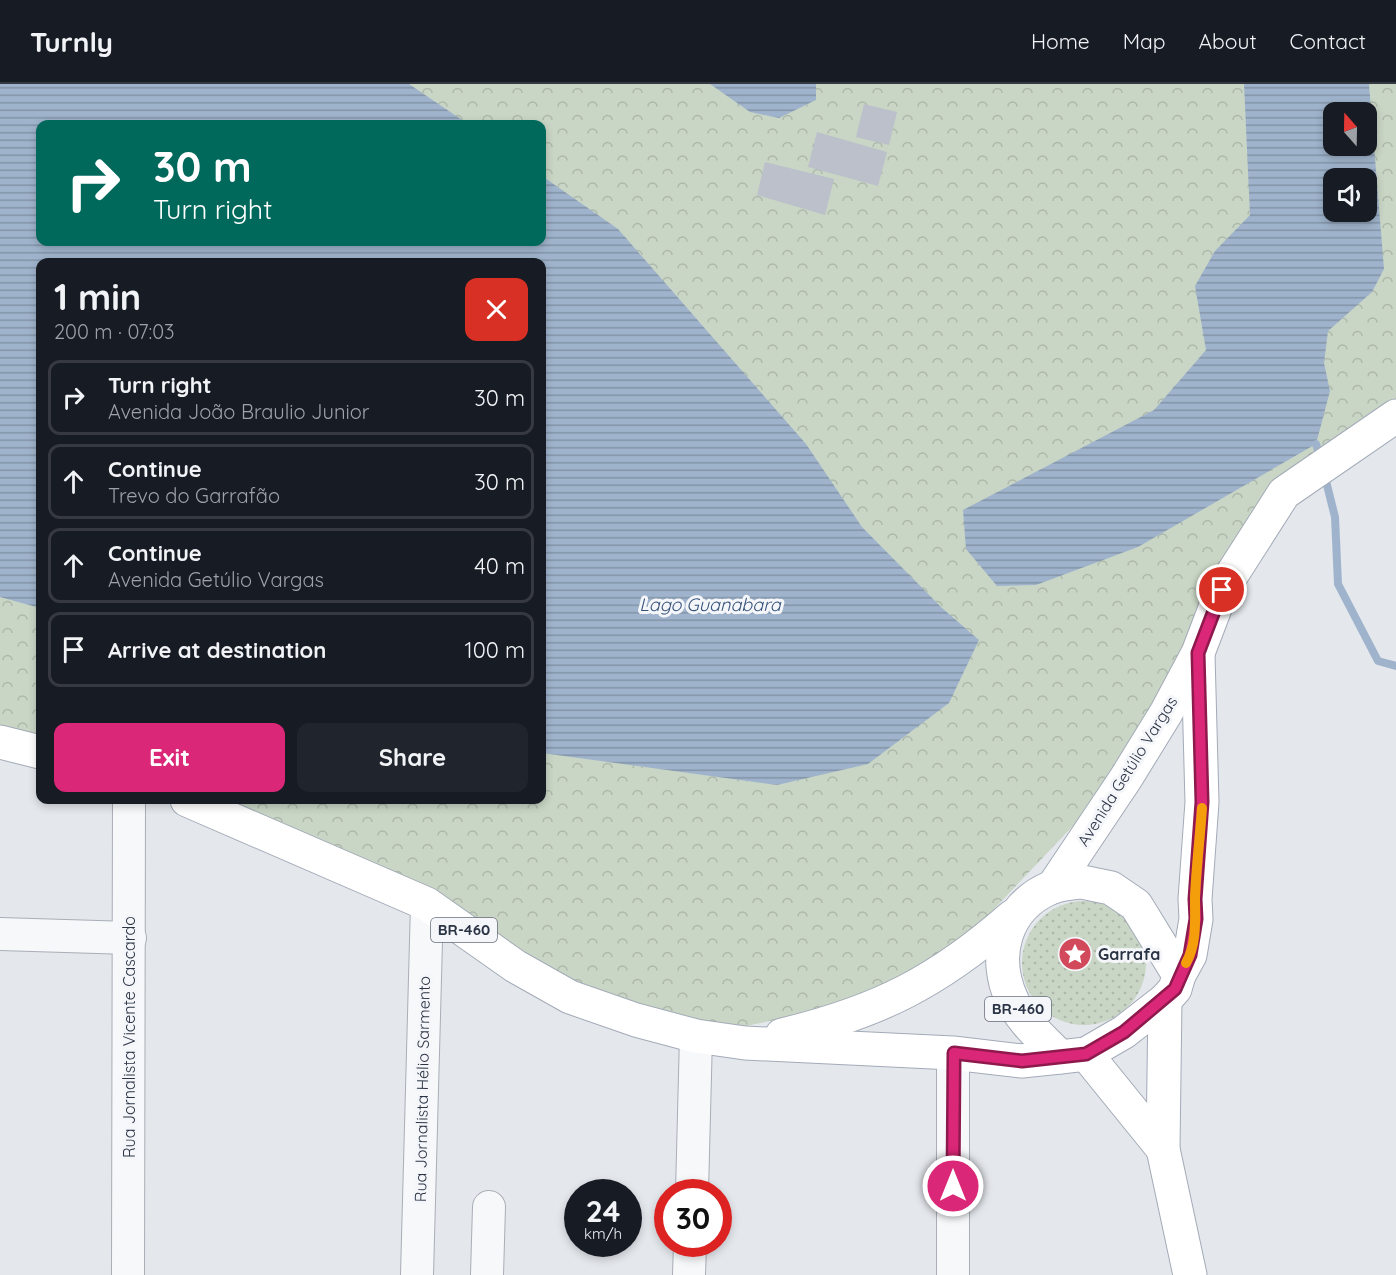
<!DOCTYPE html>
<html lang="en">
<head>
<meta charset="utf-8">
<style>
	:root { --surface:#171b24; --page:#20242c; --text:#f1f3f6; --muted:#9ea1a6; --line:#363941; --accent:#db2777 }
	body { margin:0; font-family:Quicksand,sans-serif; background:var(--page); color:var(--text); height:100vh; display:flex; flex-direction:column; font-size:22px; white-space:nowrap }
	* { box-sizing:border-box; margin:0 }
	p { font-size:20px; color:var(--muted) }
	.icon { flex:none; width:33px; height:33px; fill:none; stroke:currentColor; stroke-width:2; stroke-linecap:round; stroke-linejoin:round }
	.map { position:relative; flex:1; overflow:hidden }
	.drawer { position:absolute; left:36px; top:174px; width:510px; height:546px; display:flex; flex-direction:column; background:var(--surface); border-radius:12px; box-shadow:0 3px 9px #0003 }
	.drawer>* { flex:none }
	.guide { position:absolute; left:36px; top:36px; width:510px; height:126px; border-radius:12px; box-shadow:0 3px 9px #0003; background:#00695c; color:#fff; overflow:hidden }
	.needle { width:39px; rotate:340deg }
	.controls { position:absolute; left:1323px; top:18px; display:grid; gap:12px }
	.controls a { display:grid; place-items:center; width:54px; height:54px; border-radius:12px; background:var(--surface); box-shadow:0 3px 9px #0003; font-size:30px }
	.speed { position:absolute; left:564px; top:1095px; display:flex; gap:12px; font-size:30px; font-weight:700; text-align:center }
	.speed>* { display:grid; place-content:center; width:78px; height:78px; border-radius:50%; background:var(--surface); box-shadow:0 3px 9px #0003; line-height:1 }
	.speed small { font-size:15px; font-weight:400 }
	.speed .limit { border:9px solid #d22; background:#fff; color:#111 }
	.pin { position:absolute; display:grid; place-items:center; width:51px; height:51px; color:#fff; margin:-26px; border:3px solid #fff; border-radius:50%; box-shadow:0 2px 6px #0007 }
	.me { position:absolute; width:66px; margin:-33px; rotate:0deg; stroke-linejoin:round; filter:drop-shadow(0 0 4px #0008) }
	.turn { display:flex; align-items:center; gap:21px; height:126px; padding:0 18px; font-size:27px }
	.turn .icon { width:78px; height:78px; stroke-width:2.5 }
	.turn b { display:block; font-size:42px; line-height:51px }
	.round { display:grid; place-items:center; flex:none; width:63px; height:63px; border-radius:12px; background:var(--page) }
	.headline { display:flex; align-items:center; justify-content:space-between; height:102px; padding:0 18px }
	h1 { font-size:36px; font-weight:700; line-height:45px }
	.button { display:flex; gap:12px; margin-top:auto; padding:12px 18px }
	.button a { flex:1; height:69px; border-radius:12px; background:var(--accent); color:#fff; font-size:24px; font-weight:700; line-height:69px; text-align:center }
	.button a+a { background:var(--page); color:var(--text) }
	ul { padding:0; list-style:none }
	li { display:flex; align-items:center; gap:18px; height:75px; margin:0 12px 9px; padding:0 6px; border:3px solid var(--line); border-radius:12px }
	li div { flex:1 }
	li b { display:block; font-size:22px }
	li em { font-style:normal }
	header { display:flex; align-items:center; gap:36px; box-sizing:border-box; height:84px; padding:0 30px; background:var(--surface); border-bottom:2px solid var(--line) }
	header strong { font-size:28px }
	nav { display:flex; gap:33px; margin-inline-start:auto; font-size:21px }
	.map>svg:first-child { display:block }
	.grass { fill:url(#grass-dots) }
	.park { fill:url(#park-crowns); fill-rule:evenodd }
	.water { fill:url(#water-rules); fill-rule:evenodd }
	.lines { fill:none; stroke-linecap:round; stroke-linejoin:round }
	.stream { stroke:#9fb4cc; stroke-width:8 }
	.building { fill:#bbc0ca }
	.minor-casing { stroke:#a9aeb7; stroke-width:34 }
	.major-casing { stroke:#a3abb8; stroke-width:35 }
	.minor { stroke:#f7f8fa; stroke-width:32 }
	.major { stroke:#fff; stroke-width:33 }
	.route-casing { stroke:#8e194d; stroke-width:15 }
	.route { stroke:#db2777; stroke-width:10 }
	.slow { stroke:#f59e0b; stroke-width:10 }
	.labels { text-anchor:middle; stroke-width:6; stroke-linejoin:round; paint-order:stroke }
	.shield { fill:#f4f6f9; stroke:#676e7b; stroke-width:1.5 }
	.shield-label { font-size:15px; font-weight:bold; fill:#2b3445 }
	.street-label { font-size:16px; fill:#2b3445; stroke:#f4f6f9 }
	.poi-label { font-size:16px; font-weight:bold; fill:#2b3445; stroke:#f4f6f9; text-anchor:start }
	.water-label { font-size:18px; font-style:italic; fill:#34527a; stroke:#f4f6f9 }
</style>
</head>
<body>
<header>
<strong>Turnly</strong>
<nav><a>Home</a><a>Map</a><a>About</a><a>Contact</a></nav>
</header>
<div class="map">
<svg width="1396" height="1191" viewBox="0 0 1396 1191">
	<defs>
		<pattern id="grass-dots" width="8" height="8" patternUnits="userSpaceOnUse" patternTransform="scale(1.5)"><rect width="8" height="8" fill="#c9d6c5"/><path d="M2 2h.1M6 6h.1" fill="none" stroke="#adb8ab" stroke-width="1.8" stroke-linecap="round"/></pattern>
		<pattern id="park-crowns" width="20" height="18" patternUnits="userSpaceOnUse" patternTransform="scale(1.5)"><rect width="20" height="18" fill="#c9d6c5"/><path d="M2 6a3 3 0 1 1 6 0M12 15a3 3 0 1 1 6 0" fill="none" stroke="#adb8ab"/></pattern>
		<pattern id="water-rules" width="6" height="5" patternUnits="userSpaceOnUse" patternTransform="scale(1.5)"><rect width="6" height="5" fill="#9fb4cc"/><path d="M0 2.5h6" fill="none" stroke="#8293a7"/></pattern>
	</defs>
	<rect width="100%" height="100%" fill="#e4e7ec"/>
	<circle class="grass" cx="1084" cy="879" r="62"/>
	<path class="park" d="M0 0H1396V332L1284 409 1091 723 953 868 829 925 696 952 515 882 187 716H542V178H40V668L0 658ZM1334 28H1366V62H1334ZM40 40H542V158H40ZM1334 94H1366V128H1334Z"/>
	<g class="water">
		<polygon points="0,0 409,0 468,40 40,40 40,158 542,158 542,92 618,145 806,360 862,443 942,524 979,556 949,619 868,680 777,701 542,669 542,178 40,178 40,524 0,513"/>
		<polygon points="710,0 816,0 816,16 779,34 750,28"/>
		<path d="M1244 0H1369L1384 185 1372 208 1328 247 1324 279 1330 307 1316 360 1138 463 1036 501 997 502 966 465 963 426 1154 326 1206 266 1195 202 1215 167 1250 131ZM1334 28H1366V62H1334ZM1334 94H1366V128H1334Z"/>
	</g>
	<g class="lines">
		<g class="stream">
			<polyline points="1316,360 1321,376"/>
			<polyline points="1324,389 1335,433 1338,500 1378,577 1396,582"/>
		</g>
	</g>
	<g class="building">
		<polygon points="864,20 897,28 889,61 856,53"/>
		<polygon points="817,48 887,68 878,102 808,83"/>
		<polygon points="765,78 834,95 825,131 757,111"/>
	</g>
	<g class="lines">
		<g class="minor-casing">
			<g id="minor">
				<polyline points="0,850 130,854"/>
				<polyline points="692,1108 696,952"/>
				<polyline points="128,1191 129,716"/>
				<polyline points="417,1191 427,820"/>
				<polyline points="487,1191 489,1123"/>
				<polyline points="689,1191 690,1160"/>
				<polyline points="953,1191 953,969"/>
			</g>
		</g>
		<g class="major-casing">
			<g id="major">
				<polyline points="0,658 40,668"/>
				<polyline points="187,716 427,820 515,882 570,913 636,936 696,952 745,959 953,969 1022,977 1060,973"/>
				<path d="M1082 798 1111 804 1136 821 1179 891 1175 905 1165 916 1124 948 1086 970 1060 973C1044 956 1022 938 1012 916 992 873 1004 824 1050 804 1060 800 1072 799 1082 798Z"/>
				<polyline points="1053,803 1126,694 1166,629 1198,569 1222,506 1284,409 1396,332"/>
				<polyline points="1179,891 1190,871 1196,835 1195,815 1202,718 1198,571"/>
				<polyline points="1165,916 1163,1065 1190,1191"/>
				<path d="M782 951C879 928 939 897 1013 832"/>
				<polyline points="1086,970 1163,1065"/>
			</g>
		</g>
		<use href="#minor" class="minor"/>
		<use href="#major" class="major"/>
	</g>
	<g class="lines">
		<g class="route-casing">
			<polyline id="route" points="953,1102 954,969 1022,977 1086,970 1124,948 1175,905 1190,871 1196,835 1195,815 1202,718 1198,569 1222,506"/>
		</g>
		<use href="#route" class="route"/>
		<path class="slow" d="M1186 879C1197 860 1195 836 1195 814 1196 785 1200 754 1202 724"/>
	</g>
	<defs>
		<g id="sight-disc" transform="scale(1.725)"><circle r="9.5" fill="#d1495b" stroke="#f4f6f9"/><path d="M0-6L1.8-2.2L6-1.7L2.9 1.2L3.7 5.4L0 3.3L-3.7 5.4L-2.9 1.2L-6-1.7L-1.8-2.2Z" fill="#fff"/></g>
	</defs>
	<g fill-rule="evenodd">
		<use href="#sight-disc" x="1075" y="870"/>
	</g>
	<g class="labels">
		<g class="shield">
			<rect x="431" y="834" width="66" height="24" rx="4.5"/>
			<rect x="985" y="913" width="66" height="24" rx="4.5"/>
		</g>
		<g class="shield-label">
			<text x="464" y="851">BR-460</text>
			<text x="1018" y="930">BR-460</text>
		</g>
		<g class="street-label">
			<text transform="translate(1127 687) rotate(-58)" y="6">Avenida Getúlio Vargas</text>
			<text transform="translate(129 953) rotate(-90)" y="6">Rua Jornalista Vicente Cascardo</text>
			<text transform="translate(422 1005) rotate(-89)" y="6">Rua Jornalista Hélio Sarmento</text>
		</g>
		<g class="poi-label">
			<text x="1098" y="876">Garrafa</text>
		</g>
		<g class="water-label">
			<text x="710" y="527">Lago Guanabara</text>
		</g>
	</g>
</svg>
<div class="controls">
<a><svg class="needle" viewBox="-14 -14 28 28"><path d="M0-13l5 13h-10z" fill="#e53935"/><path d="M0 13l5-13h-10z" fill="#9ea1a6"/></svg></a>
<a><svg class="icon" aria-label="sound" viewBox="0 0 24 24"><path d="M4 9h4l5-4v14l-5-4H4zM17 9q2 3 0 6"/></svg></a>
</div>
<div class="speed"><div>24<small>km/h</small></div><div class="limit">30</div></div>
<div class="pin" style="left:1222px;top:506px;background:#d93025"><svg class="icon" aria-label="arrive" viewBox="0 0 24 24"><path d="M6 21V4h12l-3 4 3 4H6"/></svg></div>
<svg class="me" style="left:953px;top:1102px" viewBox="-20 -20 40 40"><circle r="17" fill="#db2777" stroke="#fff" stroke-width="3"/><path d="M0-11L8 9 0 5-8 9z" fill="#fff"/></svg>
<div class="guide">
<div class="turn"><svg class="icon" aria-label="right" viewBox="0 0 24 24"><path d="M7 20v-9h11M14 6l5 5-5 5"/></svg><div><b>30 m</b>Turn right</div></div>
</div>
<section class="drawer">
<div class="headline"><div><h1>1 min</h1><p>200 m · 07:03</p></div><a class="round" style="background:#d93025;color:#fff"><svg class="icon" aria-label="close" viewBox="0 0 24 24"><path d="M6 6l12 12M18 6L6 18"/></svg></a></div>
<ul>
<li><svg class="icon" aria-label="right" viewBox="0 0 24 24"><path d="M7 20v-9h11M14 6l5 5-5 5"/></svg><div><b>Turn right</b><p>Avenida João Braulio Junior</p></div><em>30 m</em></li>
<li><svg class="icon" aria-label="ahead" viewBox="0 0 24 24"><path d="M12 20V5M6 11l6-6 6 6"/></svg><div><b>Continue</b><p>Trevo do Garrafão</p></div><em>30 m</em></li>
<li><svg class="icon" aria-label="ahead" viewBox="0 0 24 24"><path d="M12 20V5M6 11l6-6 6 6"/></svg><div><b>Continue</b><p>Avenida Getúlio Vargas</p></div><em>40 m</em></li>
<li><svg class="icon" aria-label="arrive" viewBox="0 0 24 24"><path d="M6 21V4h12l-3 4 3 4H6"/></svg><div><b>Arrive at destination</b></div><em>100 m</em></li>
</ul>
<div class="button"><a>Exit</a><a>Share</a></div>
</section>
</div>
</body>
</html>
